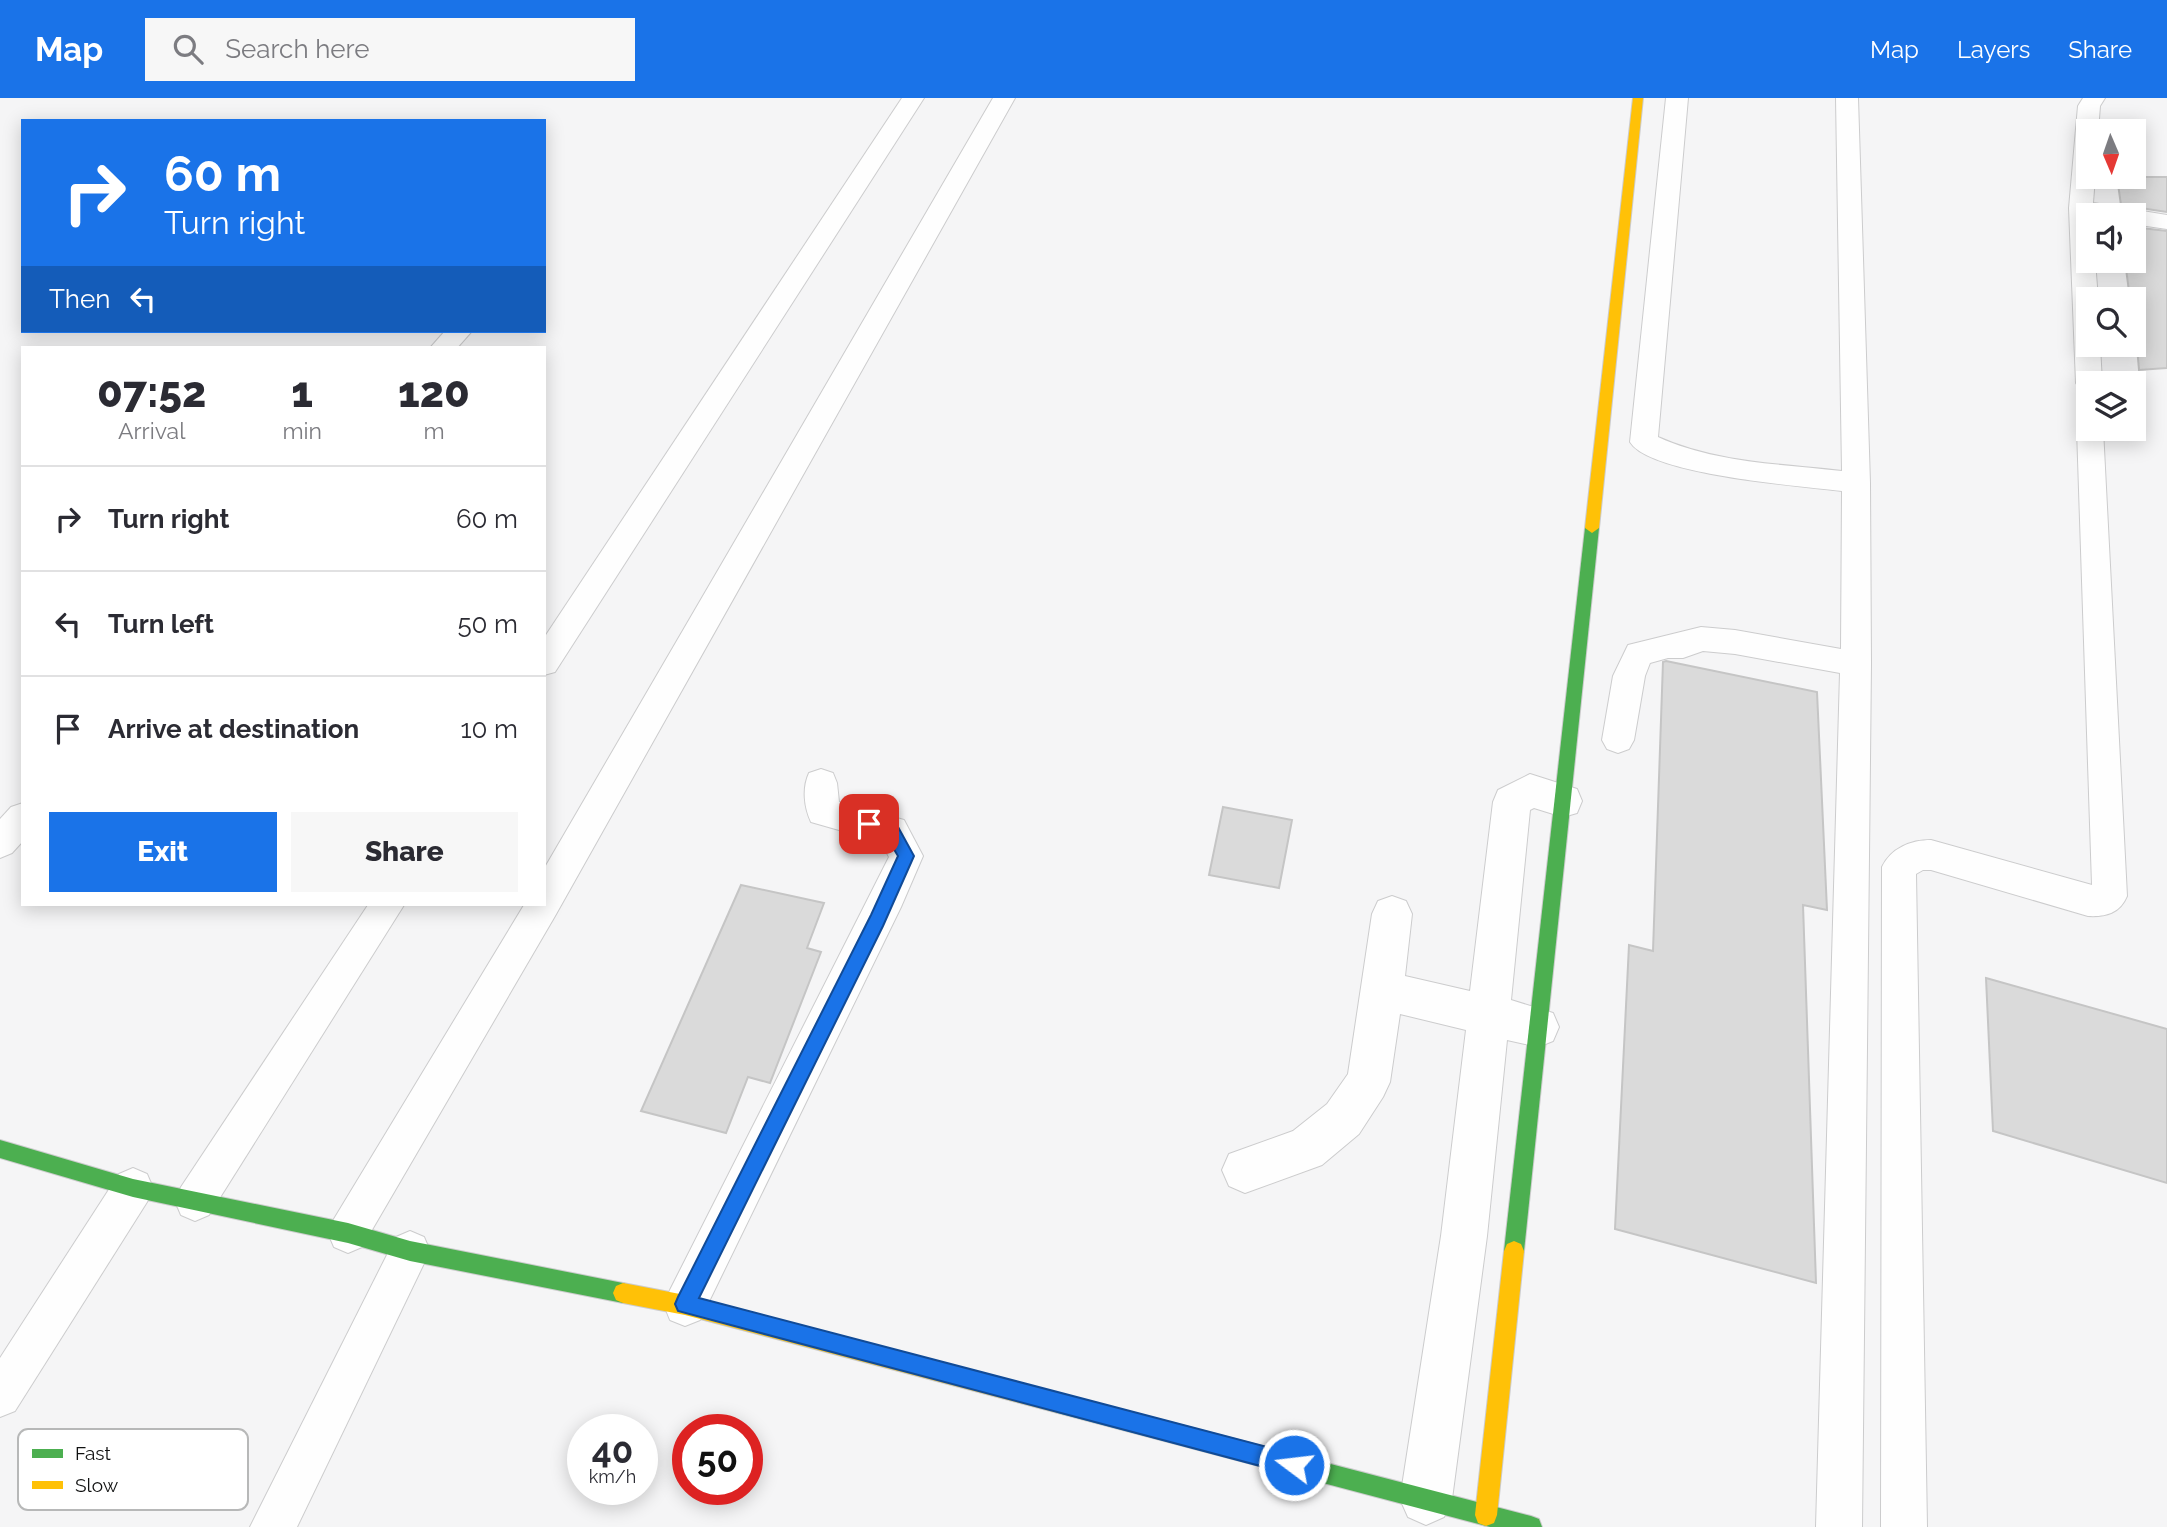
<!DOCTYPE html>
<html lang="en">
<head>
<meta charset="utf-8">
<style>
	:root { --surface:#fff; --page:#f7f7f7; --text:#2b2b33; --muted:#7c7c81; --line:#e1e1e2; --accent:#1a73e8 }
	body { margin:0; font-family:Raleway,sans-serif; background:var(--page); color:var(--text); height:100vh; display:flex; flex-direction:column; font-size:26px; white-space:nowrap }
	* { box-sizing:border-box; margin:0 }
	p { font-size:23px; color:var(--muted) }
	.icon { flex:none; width:38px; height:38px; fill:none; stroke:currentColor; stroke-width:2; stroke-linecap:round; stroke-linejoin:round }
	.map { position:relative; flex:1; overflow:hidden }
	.panel { position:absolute; left:21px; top:248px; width:525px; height:560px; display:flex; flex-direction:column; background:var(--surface); border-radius:0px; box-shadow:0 4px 18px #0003 }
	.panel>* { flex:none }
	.hud { position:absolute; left:21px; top:21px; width:525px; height:214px; border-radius:0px; box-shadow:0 4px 18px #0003; background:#1a73e8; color:#fff; overflow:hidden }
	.needle { width:46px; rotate:178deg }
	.buttons { position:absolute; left:2076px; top:21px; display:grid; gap:14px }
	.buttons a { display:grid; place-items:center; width:70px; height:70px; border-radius:0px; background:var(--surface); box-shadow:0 4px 18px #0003; font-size:35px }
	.speed { position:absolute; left:567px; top:1316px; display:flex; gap:14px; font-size:35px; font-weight:700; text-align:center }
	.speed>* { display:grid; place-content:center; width:91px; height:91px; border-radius:50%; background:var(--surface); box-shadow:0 4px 18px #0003; line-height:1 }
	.speed small { font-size:18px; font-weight:400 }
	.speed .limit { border:10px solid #d22; background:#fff; color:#111 }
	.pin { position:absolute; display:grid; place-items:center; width:60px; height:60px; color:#fff; margin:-30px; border-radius:14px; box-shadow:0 4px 10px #0006 }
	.me { position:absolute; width:77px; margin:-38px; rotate:285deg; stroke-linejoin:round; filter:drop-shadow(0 0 5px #0008) }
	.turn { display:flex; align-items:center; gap:24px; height:147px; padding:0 28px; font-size:32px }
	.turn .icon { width:91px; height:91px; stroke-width:2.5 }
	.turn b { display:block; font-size:49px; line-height:60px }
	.then { display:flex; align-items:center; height:66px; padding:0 28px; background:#0003; gap:14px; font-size:26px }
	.eta { display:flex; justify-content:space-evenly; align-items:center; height:119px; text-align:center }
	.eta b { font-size:42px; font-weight:800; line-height:49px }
	.primary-button { display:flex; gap:14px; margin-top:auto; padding:14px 28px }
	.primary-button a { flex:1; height:80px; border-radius:0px; background:var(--accent); color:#fff; font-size:28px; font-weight:800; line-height:80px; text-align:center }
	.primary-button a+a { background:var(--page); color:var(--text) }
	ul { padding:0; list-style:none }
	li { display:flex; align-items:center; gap:21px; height:105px; padding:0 28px; border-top:2px solid var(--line) }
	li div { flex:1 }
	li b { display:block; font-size:26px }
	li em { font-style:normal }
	header { display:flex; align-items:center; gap:42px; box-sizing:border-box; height:98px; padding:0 35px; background:var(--accent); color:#fff }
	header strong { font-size:33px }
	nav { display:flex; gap:38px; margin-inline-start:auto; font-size:24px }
	.search { width:490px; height:63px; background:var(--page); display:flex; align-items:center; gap:18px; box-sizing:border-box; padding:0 24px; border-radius:0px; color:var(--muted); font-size:26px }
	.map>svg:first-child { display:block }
	.building { fill:#dadada; stroke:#c5c5c5; stroke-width:2 }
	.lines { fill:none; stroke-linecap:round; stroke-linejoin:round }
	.lane-casing { stroke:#cccccd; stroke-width:2 }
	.street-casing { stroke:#cccccd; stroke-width:2 }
	.fast-casing { stroke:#cccccd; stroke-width:2 }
	.slow-casing { stroke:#cccccd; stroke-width:2 }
	.lane { fill:#fefefe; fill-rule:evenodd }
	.street { fill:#fefefe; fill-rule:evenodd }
	.fast { fill:#4caf50; fill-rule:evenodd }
	.slow { fill:#ffc107; fill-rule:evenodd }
	.route { fill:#1a73e8; stroke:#114b97; stroke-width:2 }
	.key { fill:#fff; stroke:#b7b8b8; stroke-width:2 }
	.key-label { font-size:19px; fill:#101111 }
</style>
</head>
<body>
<header>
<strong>Map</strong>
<div class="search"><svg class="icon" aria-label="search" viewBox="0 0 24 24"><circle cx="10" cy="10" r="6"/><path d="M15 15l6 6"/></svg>Search here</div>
<nav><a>Map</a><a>Layers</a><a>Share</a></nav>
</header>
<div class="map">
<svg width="2167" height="1429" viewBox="0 0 2167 1429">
	<rect width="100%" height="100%" fill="#f5f5f6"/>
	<g class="building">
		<polygon points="2117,79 2167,79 2167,114 2121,107"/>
		<polygon points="2133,129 2167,133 2167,270 2139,272 2133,201 2130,201 2125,163 2133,163"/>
		<polygon points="1666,563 1817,594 1827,812 1803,807 1816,1185 1615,1131 1629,847 1653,853 1663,564"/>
		<polygon points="1223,709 1292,722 1279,790 1209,777"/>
		<polygon points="741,787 824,805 807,850 821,854 770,985 748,979 726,1035 641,1013"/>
		<polygon points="1986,880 2167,931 2167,1085 1993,1033"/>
	</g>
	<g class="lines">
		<g class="lane-casing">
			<g id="lane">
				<polygon points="902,0 924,0 555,574 544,577 544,540"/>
				<polygon points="993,0 1015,0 555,818 362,1149 348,1155 334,1149 328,1135 334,1121 524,807 544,807 544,771"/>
				<path d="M1666 0H1688L1658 339C1715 365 1781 366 1842 373L1836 0H1858L1870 385 1871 566 1862 1429H1816L1840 575 1735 556 1703 553 1683 560H1668L1650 565 1645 578 1634 642 1629 651 1618 655 1607 651 1602 642 1613 578 1628 547 1701 529 1735 532 1841 551 1842 393C1802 388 1650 377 1630 344Z"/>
				<polygon points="2083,0 2105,0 2100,8 2098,33 2088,33 2088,79 2095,79 2093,105 2167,117 2167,131 2133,126 2133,117 2088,117 2088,163 2095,163 2098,201 2088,201 2088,247 2100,247 2102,285 2088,285 2088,293 2080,291 2076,285 2069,110 2078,8"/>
				<polygon points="445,233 472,233 457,250 430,250"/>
				<path d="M2088 322V331H2103L2127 798C2120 815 2106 819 2088 818L1931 772H1923L1916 776 1927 1429H1881L1882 769C1891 750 1911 742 1931 742L2092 787 2077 331 2080 324Z"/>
				<path d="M821 671 833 675 837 685 839 704 904 722 923 758 901 809 700 1222 685 1228 670 1222 664 1207 670 1192 889 759 881 744 811 724C804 709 802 690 809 675Z"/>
				<polygon points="23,705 23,743 12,755 0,760 0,721 11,709"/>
				<polygon points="368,807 404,807 209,1117 195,1123 181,1117 175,1103 181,1089"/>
				<polygon points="133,1070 147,1076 153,1090 147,1104 15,1313 0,1319 0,1260 119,1076"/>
				<polygon points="410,1133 424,1139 430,1153 297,1429 250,1429 396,1139"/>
			</g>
		</g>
		<g class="street-casing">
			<polygon id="street" points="1530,676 1577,691 1582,703 1577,715 1563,719 1534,710 1530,712 1511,902 1553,915 1559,929 1553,943 1538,949 1507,942 1487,1138 1452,1401 1444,1419 1426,1427 1408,1419 1400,1401 1441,1138 1466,932 1400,916 1390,984 1383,999 1359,1036 1322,1067 1245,1095 1229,1088 1222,1072 1229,1056 1293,1033 1327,1006 1348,976 1372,816 1378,803 1392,798 1406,803 1412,816 1405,878 1470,893 1493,704 1498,692"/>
		</g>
		<g class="fast-casing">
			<g id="fast">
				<polygon points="1592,425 1599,430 1524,1153 1521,1160 1514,1163 1507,1160 1504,1153 1585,430"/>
				<polygon points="0,1042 133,1081 348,1125 410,1143 623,1185 630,1188 633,1195 630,1202 623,1205 410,1163 348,1145 133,1099 0,1060"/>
				<polygon points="1058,1295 1531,1418 1539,1421 1542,1429 1490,1429 1058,1315 1051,1312 1048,1305 1051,1298"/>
			</g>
		</g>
		<g class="slow-casing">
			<g id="slow">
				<polygon points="1633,0 1643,0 1599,430 1592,435 1585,430"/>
				<polygon points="1514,1143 1521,1146 1524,1153 1497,1417 1494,1425 1486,1428 1478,1425 1475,1417 1504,1153 1507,1146"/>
				<polygon points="623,1185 685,1197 1058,1295 1065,1298 1068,1305 1065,1312 1058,1315 685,1217 623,1205 616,1202 613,1195 616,1188"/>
			</g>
		</g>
		<use href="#lane" class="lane"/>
		<use href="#street" class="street"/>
		<use href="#fast" class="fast"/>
		<use href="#slow" class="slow"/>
	</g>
	<polygon class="route" points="869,719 897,727 914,758 883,828 699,1200 1294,1356 1302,1359 1305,1367 1302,1374 1294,1377 678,1213 675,1206 678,1199 871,817 898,758 886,738 863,731 861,726 863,721"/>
	<rect x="18" y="1331" width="230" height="81" rx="10" class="key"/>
	<rect x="32" y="1351" width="31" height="9" fill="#4caf50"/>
	<rect x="32" y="1383" width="31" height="8" fill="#ffc107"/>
	<g class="key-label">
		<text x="75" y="1362">Fast</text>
		<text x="75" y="1394">Slow</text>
	</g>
</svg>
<div class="buttons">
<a><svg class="needle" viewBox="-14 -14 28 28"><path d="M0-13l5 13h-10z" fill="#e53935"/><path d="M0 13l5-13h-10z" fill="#7c7c81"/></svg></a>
<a><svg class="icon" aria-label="sound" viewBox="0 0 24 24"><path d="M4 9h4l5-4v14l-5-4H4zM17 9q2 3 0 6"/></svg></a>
<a><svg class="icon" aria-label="search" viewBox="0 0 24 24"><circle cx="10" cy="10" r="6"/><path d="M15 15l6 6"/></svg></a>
<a><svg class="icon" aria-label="layers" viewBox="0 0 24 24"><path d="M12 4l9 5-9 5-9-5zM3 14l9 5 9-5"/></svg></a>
</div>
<div class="speed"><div>40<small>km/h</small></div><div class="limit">50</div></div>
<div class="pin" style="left:869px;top:726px;background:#d93025"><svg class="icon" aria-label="arrive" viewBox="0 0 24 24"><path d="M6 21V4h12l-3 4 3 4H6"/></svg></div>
<svg class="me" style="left:1294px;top:1367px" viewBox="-20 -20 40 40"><circle r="17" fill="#1a73e8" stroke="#fff" stroke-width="3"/><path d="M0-11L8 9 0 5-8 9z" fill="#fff"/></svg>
<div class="hud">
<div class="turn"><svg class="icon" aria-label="right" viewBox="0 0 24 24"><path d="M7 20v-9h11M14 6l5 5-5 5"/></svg><div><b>60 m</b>Turn right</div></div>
<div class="then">Then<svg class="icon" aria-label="left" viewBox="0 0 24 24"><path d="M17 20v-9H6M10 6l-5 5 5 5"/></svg></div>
</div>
<section class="panel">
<div class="eta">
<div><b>07:52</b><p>Arrival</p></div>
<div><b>1</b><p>min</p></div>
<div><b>120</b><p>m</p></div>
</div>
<ul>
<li><svg class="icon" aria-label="right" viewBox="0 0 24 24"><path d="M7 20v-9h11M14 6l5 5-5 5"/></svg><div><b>Turn right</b></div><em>60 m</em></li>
<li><svg class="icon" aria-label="left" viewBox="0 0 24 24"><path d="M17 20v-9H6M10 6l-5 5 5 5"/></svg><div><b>Turn left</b></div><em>50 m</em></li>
<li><svg class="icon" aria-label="arrive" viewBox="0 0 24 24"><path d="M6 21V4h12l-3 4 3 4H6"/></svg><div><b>Arrive at destination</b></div><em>10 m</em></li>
</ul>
<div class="primary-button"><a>Exit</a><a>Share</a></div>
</section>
</div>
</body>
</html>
